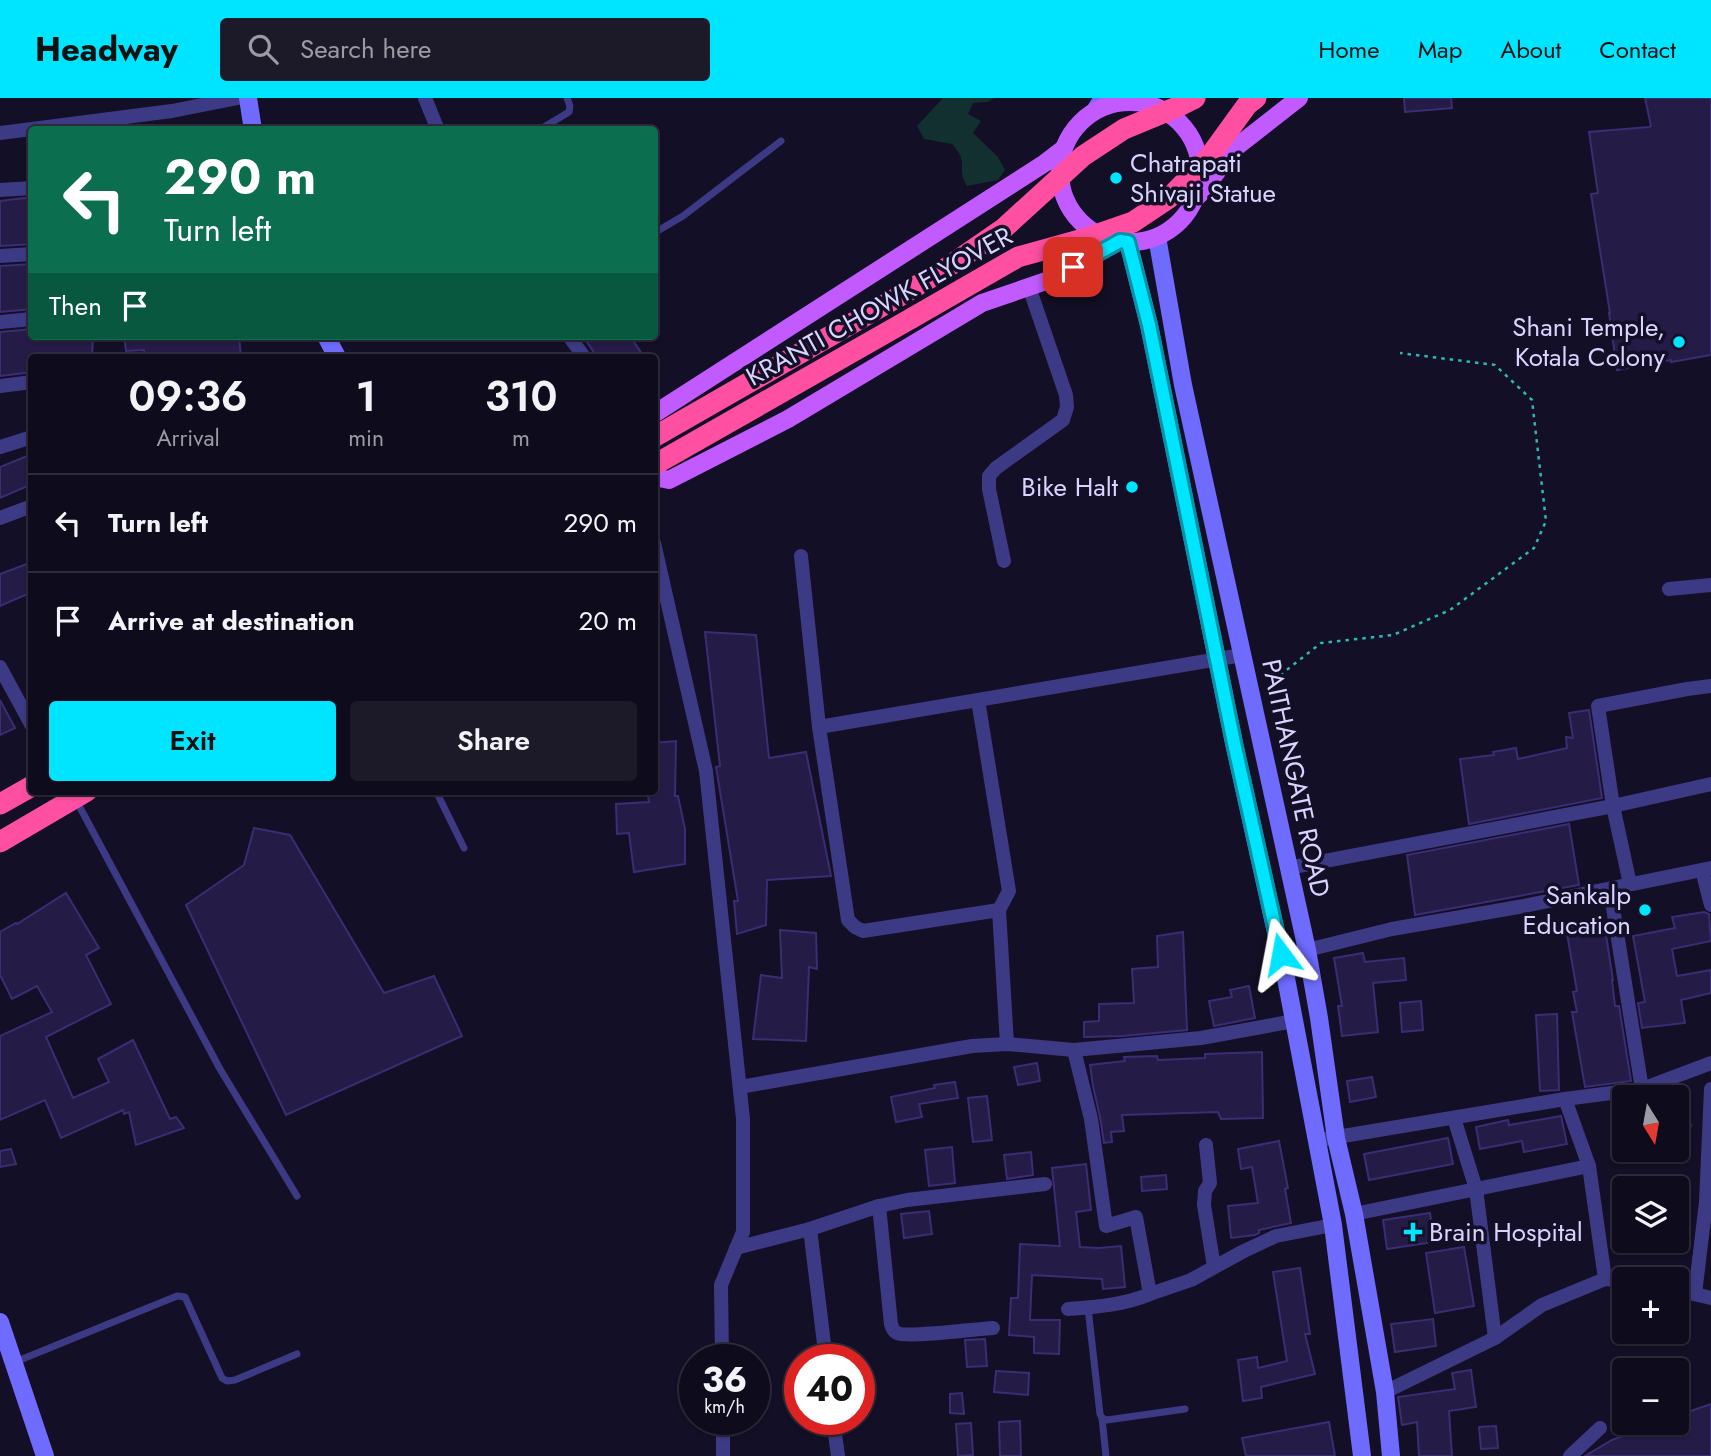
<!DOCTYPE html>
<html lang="en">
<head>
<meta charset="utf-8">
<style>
	:root { --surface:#0e0b1c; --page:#1c1929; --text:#f1f3f6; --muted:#9b9ba3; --line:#2e2b3b; --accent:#00e5ff }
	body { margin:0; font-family:Jost,sans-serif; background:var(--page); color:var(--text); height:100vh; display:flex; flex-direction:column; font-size:26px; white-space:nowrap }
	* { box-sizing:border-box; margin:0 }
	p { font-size:23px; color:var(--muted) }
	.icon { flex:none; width:38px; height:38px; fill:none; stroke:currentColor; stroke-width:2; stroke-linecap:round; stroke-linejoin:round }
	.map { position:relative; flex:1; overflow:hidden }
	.panel { position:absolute; left:28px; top:256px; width:630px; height:441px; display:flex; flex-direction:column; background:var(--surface); border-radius:7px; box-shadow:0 2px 5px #0004,0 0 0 2px var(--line) }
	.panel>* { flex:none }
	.top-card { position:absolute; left:28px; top:28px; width:630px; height:214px; border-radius:7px; box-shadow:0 2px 5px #0004,0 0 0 2px var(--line); background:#0b6e4f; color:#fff; overflow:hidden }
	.needle { width:46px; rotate:169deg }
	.fabs { position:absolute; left:1612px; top:987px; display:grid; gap:14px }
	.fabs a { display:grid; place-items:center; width:77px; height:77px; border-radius:7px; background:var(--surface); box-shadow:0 2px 5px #0004,0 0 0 2px var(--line); font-size:35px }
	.speed { position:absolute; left:679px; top:1246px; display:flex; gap:14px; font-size:35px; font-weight:700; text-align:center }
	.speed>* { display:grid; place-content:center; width:91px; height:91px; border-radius:50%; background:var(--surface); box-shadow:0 2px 5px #0004,0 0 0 2px var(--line); line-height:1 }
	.speed small { font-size:18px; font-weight:400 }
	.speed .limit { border:10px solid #d22; background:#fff; color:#111 }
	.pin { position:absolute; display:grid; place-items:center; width:60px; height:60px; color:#fff; margin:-30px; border-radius:14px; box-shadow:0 4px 10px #0006 }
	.me { position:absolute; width:77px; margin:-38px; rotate:347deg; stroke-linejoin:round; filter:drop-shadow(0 0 5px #0008) }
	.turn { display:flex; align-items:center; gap:24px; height:147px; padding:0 21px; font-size:32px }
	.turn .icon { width:91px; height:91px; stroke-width:2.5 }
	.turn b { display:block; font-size:49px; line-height:60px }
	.then { display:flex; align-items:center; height:66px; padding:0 21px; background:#0003; gap:14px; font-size:26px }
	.eta { display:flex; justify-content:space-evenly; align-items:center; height:119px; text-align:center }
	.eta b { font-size:42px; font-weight:600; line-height:49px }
	.action { display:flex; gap:14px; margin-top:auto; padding:14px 21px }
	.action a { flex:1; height:80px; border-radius:7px; background:var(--accent); color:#111; font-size:28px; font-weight:600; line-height:80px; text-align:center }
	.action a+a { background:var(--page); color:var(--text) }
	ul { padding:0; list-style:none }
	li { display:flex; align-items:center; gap:21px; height:98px; padding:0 21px; border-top:2px solid var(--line) }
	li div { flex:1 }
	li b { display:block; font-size:26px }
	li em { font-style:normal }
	header { display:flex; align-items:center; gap:42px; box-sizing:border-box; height:98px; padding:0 35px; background:var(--accent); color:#111 }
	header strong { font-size:33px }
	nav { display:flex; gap:38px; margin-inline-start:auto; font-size:24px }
	.search { width:490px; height:63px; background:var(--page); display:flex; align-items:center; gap:18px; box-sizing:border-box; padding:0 24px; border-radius:7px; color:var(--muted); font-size:26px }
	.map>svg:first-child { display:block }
	.green { fill:#12302f }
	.building { fill:#241b47; stroke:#3b2d73; stroke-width:2 }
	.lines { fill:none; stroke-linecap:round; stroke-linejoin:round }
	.path { stroke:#2fb8b0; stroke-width:2.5; stroke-dasharray:3.5 5; stroke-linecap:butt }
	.lane { stroke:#3d3a85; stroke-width:7 }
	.street { stroke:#3d3a85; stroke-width:14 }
	.secondary { stroke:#6f6bff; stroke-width:18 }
	.primary { stroke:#c25bff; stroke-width:18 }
	.highway { stroke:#ff4fa3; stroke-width:21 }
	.highway-bridge { stroke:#ff4fa3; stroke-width:21 }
	.route-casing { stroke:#0095a6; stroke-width:18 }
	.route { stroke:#00e5ff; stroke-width:12 }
	.poi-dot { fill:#00e5ff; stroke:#130f26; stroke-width:2.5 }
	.labels { text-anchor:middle; stroke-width:7; stroke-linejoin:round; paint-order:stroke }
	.poi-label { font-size:26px; fill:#d9d4ff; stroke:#130f26; text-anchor:end }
	.street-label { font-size:26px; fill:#d9d4ff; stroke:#130f26 }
</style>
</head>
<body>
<header>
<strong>Headway</strong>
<div class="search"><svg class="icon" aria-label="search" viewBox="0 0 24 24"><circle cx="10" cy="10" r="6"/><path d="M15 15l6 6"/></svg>Search here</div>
<nav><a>Home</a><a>Map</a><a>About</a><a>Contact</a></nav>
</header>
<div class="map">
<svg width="1711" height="1358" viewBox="0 0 1711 1358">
	<rect width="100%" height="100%" fill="#130f26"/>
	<path class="green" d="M943 0H994L988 4 973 5 968 16 981 23 973 35 998 59 1005 72 998 82 967 88C958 73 965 69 960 57 958 53 955 50 952 46L924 41 917 28Z"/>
	<g class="building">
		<polygon points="1404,0 1451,0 1452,10 1405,14"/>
		<polygon points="1645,0 1711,0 1711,257 1671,264 1671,262 1617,272 1609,215 1610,215 1591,96 1598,95 1589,34 1649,29 1651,28"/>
		<polygon points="24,100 32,101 32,146 0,148 0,103"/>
		<polygon points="32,166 32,211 0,214 0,168"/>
		<polygon points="32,231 32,238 93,238 92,259 32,259 32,274 0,278 0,234"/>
		<polygon points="124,238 239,238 241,259 145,259 144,252 126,253"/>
		<polygon points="583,238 630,238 644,259 597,259"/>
		<polygon points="32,356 32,386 0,400 0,369"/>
		<polygon points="32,464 32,494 0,508 0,476"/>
		<polygon points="705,534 756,537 769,660 806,654 831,778 767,782 766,827 737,836 734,803 738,803 716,669 720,668"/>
		<polygon points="0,602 15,630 0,637"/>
		<polygon points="1589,612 1602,700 1469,726 1460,661 1494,657 1493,654 1516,650 1518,661 1567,650 1566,639 1573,640 1569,615"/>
		<polygon points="676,643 675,698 678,698 685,731 685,766 634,774 629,735 617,736 616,706 649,704 648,697 654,697 654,645"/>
		<polygon points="1569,726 1579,787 1415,817 1407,757"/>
		<polygon points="254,730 290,737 384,895 434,878 462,938 286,1017 186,807 244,767"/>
		<polygon points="66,795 99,850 86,857 111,906 46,939 73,1000 109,984 98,961 133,942 170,1021 176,1019 184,1030 136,1047 129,1014 124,1016 123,1012 61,1040 45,1002 0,1022 0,938 52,914 37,888 12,901 0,877 0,834 16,825 17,826"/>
		<polygon points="1704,814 1709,816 1711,843 1672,851 1677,878 1711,872 1711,895 1681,902 1685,925 1642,930 1638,905 1645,904 1633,838 1675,830 1672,819"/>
		<polygon points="1604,824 1613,882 1612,882 1615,908 1619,908 1631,983 1585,989 1572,914 1577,914 1573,894 1577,893 1566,830"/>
		<polygon points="780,832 816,835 817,871 809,869 806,943 753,941 761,877 782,880"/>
		<polygon points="1183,834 1187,932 1122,938 1084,939 1084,924 1099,923 1099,906 1134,905 1132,871 1158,869 1157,838"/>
		<polygon points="1363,855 1365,864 1404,860 1406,882 1373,885 1378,934 1342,938 1338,908 1342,908 1334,860"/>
		<polygon points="1249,888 1255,920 1214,928 1209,903 1232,899 1230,892"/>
		<polygon points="1421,903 1423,932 1402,934 1400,905"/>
		<polygon points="1557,916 1559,992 1540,993 1536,917"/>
		<polygon points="1262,954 1263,1020 1221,1021 1218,1014 1122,1017 1124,1033 1111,1034 1112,1044 1104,1045 1100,1019 1093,988 1090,967 1125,963 1124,959 1157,958 1158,962 1205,960 1205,956"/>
		<polygon points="1037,965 1040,983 1018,987 1014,969"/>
		<polygon points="1372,979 1376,999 1350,1004 1347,983"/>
		<polygon points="955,984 958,1000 919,1006 922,1019 896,1024 891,999 935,990 934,987"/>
		<polygon points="1676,989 1682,989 1691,1028 1676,1031"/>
		<polygon points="987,998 992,1042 973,1044 968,1000"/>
		<polygon points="1561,1018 1567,1046 1524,1054 1522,1043 1480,1051 1476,1029 1508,1022 1509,1027"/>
		<polygon points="1448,1040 1453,1066 1369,1082 1364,1056"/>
		<polygon points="1279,1043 1288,1090 1285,1091 1291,1125 1259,1132 1259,1135 1255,1137 1231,1140 1228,1108 1258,1105 1252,1069 1241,1071 1238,1051"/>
		<polygon points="952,1049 955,1085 929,1088 925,1052"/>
		<polygon points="11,1051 16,1066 0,1069 0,1053"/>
		<polygon points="1031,1054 1033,1077 1007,1081 1004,1057"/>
		<polygon points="1086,1066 1091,1112 1076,1114 1080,1149 1099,1150 1121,1148 1125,1189 1103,1191 1102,1181 1032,1177 1030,1222 1060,1222 1059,1256 1034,1255 1034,1239 1009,1237 1011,1200 1018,1200 1020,1146 1060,1148 1052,1070"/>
		<polygon points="1166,1077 1167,1091 1142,1093 1141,1079"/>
		<polygon points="929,1113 932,1136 904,1140 901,1116"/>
		<polygon points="1430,1115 1434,1144 1387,1151 1383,1122"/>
		<polygon points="1464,1149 1474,1208 1435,1215 1426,1155"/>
		<polygon points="1300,1170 1310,1236 1305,1236 1315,1276 1261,1289 1262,1300 1243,1303 1238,1262 1257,1259 1258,1270 1287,1263 1273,1174"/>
		<polygon points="1433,1221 1436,1248 1395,1254 1391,1226"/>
		<polygon points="985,1241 987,1268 967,1269 965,1242"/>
		<polygon points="1471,1272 1476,1309 1449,1313 1452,1358 1419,1358 1417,1324 1402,1327 1398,1299 1455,1291 1452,1275"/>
		<polygon points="996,1273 1029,1275 1028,1297 994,1294"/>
		<polygon points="962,1295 964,1316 950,1315 950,1296"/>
		<polygon points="1711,1306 1711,1358 1585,1358 1612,1342 1659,1325 1676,1325 1676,1318"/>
		<polygon points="1020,1323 1021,1358 1000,1358 999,1324"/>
		<polygon points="1329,1324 1335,1358 1246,1358 1242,1340"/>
		<polygon points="971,1325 973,1357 958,1358 956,1326"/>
		<polygon points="1496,1328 1498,1350 1481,1351 1479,1329"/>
	</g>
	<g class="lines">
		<polyline class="path" points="1264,574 1279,578 1321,545 1393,537 1450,512 1534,450 1546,423 1532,302 1495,267 1400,255"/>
		<g class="lane">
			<polyline points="539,32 569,14 570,8 567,0"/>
			<polyline points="654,135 683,118 781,43"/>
			<polyline points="436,693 464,750"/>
			<polyline points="76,702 220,971 297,1098"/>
			<polyline points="1088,1210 1100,1316 1102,1320 1107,1322 1185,1311"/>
			<polyline points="15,1264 177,1198 185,1199 222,1280 227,1283 235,1282 297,1256"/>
			<polyline points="1102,1320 1106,1358"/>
		</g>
		<g class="street">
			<polyline points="425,0 438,32"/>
			<polyline points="0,35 172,13 238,0"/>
			<polyline points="0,92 32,90"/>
			<polyline points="0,158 32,156"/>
			<polyline points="0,224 32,221"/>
			<polyline points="569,238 584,259"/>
			<polyline points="0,288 32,284"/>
			<polyline points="0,349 32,339"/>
			<polyline points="0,420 32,408"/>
			<polyline points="654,445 706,673 743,1021 743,1134 721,1187 722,1262"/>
			<polyline points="801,458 819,629 1242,557"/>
			<polyline points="1004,463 989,391 989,378 996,370 1063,322 1067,309 1066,297 1029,189"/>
			<polyline points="1669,491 1711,487"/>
			<polyline points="0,569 32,628"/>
			<polyline points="978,602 1009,793 999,812 1007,946"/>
			<polyline points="819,629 848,822 855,829 863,833 999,812"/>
			<polyline points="1288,770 1613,708 1711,686"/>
			<polyline points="1702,772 1711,807"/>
			<polyline points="1630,786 1613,708 1598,608 1687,591 1711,588"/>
			<polyline points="1610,791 1642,991"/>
			<polyline points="1307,852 1392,831 1524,808 1711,770"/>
			<polyline points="1074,952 1091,1021 1106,1128 1136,1119 1150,1196 1191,1182 1242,1154 1276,1138 1333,1127"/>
			<polyline points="740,989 972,948 1007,946 1074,952 1201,940 1294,923"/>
			<polyline points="1711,991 1706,1104 1711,1105"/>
			<polyline points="1565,1001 1589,1068 1605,1181"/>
			<polyline points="1454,1020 1476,1091 1495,1240"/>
			<polyline points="1325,1041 1565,1001 1642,991 1711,965"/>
			<polyline points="1206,1047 1210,1085 1205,1093 1204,1107 1214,1169"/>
			<path d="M879 1108 891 1226C892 1230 893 1233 897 1235 907 1240 977 1231 993 1230"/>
			<polyline points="1354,1116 1589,1068"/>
			<polyline points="810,1131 826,1262"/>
			<polyline points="736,1150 810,1131 879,1108 907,1102 1045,1086"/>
			<polyline points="1676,1192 1711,1200"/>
			<polyline points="1695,1196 1706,1104"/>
			<path d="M1068 1211C1096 1209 1124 1207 1150 1196"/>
			<polyline points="1385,1294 1495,1240 1542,1207 1605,1181 1624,1183"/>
			<polyline points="723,1321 723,1358"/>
			<polyline points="833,1321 838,1358"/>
			<polyline points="1570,1358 1600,1330"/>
		</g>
		<g class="secondary">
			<polyline points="248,0 253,32"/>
			<polyline points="1096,11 1103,0"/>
			<polyline points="1157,139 1183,287 1307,852 1319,920 1336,1040 1354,1116 1385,1294 1391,1358"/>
			<polyline points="1128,144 1149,227 1234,645 1285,875 1333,1127 1362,1358"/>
			<polyline points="326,238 337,259"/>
			<polyline points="0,1224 45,1358"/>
		</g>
		<g class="primary">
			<circle cx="1130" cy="74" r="70"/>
			<polyline points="1199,97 1235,50 1299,0"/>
			<polyline points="654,316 1045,65 1062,52"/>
			<polyline points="654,379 669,382 788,321 982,205 1049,182 1120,143"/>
		</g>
		<g class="highway">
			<polyline points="654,339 898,199"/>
			<polyline points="654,367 912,220"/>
			<polyline points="0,706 32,688"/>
			<polyline points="0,744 87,693"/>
		</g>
		<g class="highway-bridge">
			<polyline points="898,199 945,171 1003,131 1083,58 1124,31 1177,9 1195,0"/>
			<polyline points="912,220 1018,159 1090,139 1133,124 1169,100 1210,58 1247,7 1256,0"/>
		</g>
	</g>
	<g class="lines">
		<g class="route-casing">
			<polyline id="route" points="1073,169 1120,143 1128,144 1149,227 1234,645 1281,856"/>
		</g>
		<use href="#route" class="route"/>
	</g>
	<g class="poi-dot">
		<circle cx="1116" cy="80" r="7"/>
		<circle cx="1679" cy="244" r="7"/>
		<circle cx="1132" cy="389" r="7"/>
		<circle cx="1645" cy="812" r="7"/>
		<path d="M1409.5 1123.5h7v7h7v7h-7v7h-7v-7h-7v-7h7z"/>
	</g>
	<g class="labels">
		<g class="poi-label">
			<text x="1130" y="74" text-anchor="start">Chatrapati<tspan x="1130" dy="30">Shivaji Statue</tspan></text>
			<text x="1665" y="238">Shani Temple,<tspan x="1665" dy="30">Kotala Colony</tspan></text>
			<text x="1118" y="398">Bike Halt</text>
			<text x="1631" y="806">Sankalp<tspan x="1631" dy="30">Education</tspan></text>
			<text x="1429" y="1143" text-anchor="start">Brain Hospital</text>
		</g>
		<g class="street-label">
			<text transform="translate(879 208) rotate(-29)" y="9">KRANTI CHOWK FLYOVER</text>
			<text transform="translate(1296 680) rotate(78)" y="9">PAITHANGATE ROAD</text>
		</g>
	</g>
</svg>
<div class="fabs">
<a><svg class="needle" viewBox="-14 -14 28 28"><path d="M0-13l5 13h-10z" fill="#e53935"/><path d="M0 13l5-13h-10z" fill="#9b9ba3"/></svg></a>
<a><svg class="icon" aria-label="layers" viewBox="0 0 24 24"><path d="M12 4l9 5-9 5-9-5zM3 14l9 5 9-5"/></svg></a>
<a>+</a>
<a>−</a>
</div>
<div class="speed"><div>36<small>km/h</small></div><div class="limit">40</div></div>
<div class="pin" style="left:1073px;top:169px;background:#d93025"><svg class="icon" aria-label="arrive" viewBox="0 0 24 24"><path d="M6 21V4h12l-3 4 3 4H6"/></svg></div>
<svg class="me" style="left:1281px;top:856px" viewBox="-20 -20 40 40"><path d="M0-17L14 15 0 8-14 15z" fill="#00e5ff" stroke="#fff" stroke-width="4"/></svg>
<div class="top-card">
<div class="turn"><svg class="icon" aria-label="left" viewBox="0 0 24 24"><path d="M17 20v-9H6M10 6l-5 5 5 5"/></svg><div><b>290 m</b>Turn left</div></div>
<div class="then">Then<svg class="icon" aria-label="arrive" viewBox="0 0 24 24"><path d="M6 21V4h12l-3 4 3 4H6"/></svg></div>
</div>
<section class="panel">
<div class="eta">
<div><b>09:36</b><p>Arrival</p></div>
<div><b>1</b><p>min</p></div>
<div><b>310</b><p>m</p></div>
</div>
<ul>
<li><svg class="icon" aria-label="left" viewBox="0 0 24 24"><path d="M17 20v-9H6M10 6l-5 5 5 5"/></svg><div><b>Turn left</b></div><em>290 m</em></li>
<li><svg class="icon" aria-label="arrive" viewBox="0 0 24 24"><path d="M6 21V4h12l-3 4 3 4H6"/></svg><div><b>Arrive at destination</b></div><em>20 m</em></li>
</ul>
<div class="action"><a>Exit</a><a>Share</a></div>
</section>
</div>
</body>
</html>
